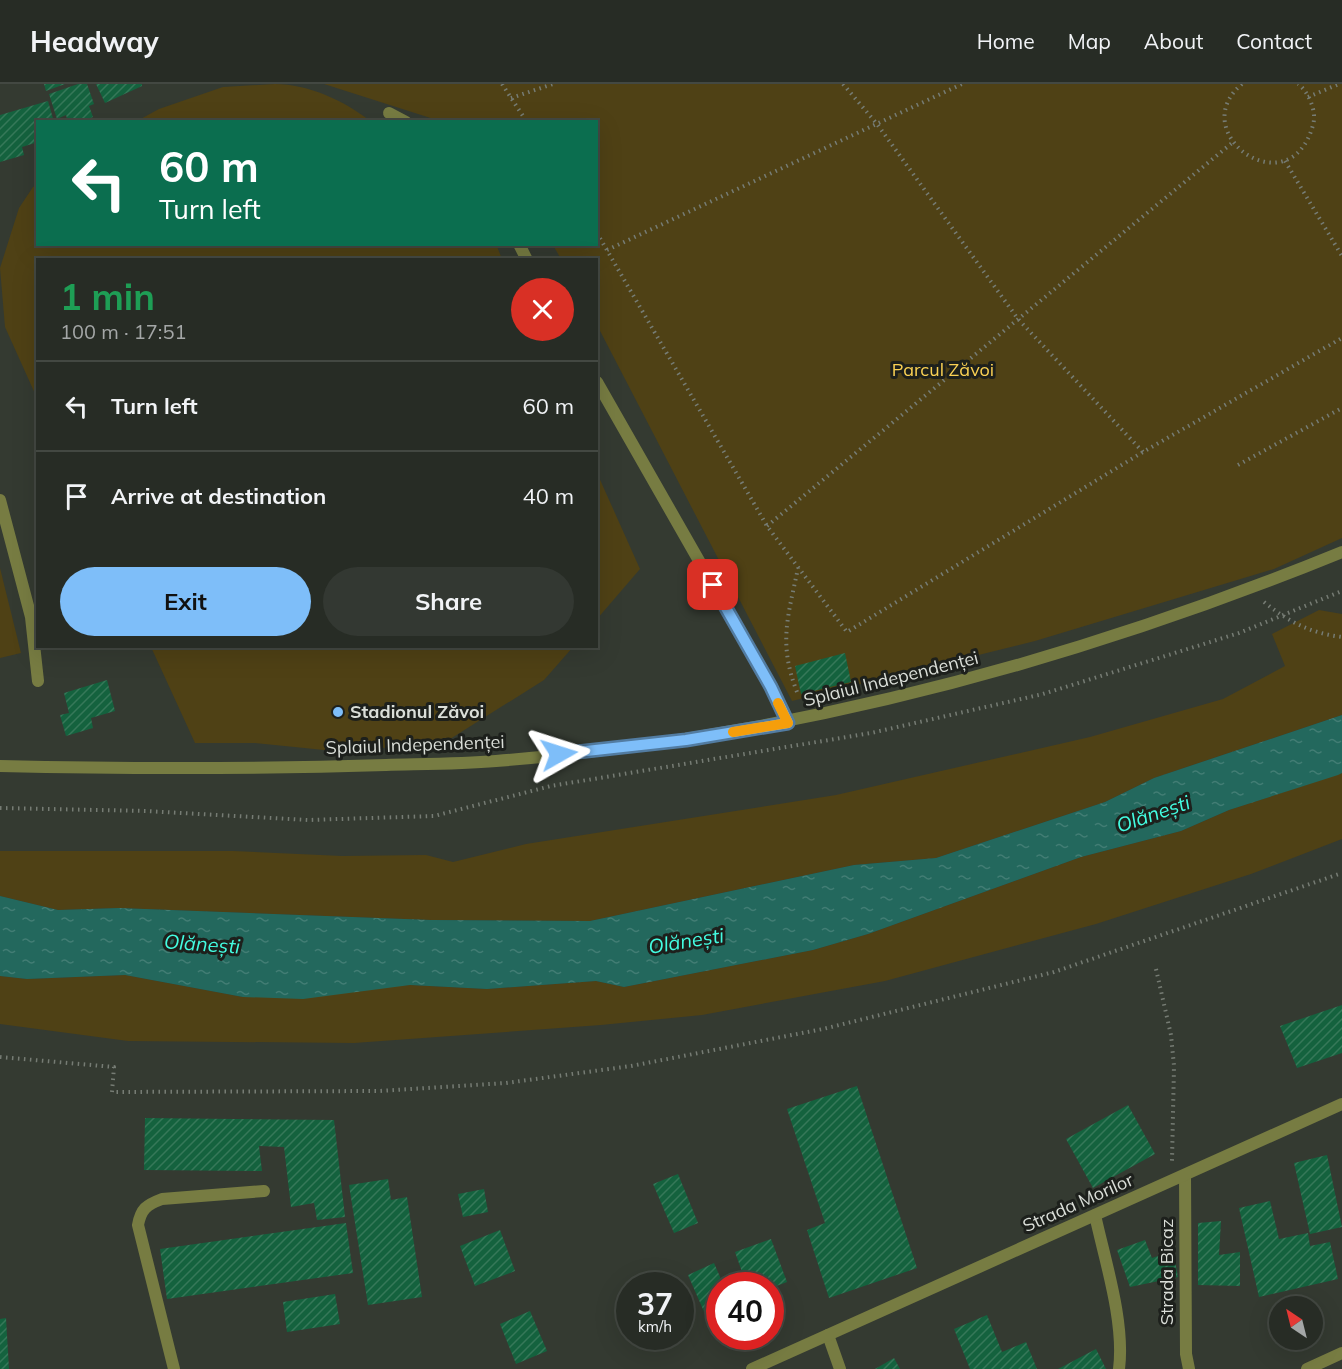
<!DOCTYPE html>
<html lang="en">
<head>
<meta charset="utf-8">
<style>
	:root { --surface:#272c25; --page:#333832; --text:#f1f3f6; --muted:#a4a7a7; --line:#434842; --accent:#7ebef9 }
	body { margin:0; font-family:Mulish,sans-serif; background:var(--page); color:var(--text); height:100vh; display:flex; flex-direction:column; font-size:22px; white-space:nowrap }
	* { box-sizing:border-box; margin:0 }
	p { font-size:20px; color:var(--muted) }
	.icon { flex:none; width:33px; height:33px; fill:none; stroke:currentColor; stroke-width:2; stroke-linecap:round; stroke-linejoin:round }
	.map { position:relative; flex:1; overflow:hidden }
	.drawer { position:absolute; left:36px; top:174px; width:562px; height:390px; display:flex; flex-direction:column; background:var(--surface); border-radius:0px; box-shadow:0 6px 24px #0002,0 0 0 2px var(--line) }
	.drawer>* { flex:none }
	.guide { position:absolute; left:36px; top:36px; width:562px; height:126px; border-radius:0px; box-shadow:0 6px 24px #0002,0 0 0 2px var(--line); background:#0b6e4f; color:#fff; overflow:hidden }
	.needle { width:39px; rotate:325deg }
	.buttons { position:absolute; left:1269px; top:1212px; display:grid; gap:12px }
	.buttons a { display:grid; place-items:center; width:54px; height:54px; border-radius:50%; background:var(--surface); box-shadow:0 6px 24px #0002,0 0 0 2px var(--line); font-size:30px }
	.speed { position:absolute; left:616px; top:1188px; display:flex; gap:12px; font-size:30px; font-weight:700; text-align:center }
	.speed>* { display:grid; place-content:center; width:78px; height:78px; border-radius:50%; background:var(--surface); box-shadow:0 6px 24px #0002,0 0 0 2px var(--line); line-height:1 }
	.speed small { font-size:15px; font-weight:400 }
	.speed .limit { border:9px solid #d22; background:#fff; color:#111 }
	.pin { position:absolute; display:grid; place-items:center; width:51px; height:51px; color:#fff; margin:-26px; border-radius:12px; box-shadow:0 3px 9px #0006 }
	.me { position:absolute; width:66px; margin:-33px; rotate:84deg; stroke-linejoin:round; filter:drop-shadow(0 0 4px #0008) }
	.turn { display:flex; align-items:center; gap:21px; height:126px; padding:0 24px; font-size:27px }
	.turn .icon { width:78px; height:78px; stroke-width:2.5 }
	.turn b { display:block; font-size:42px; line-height:51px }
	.round { display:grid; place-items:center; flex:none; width:63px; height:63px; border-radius:32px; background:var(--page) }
	.headline { display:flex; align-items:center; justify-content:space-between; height:102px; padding:0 24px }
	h1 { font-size:36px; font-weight:700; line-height:45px; color:#1e9e55 }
	.cta { display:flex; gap:12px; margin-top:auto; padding:12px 24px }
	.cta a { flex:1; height:69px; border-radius:36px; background:var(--accent); color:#111; font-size:24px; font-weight:700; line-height:69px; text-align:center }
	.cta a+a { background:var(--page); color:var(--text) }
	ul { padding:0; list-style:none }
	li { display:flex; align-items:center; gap:18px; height:90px; padding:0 24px; border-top:2px solid var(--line) }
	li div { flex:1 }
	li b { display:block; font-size:22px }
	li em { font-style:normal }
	header { display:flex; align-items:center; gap:36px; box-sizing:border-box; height:84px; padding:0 30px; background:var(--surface); border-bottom:2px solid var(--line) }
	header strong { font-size:28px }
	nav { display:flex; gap:33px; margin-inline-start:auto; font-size:21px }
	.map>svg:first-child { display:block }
	.green { fill:#4f4115 }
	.water { fill:url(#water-ripples) }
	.building { fill:url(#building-hatch) }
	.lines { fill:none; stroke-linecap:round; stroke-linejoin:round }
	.path { stroke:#767c74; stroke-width:4; stroke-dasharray:1.5 4.5; stroke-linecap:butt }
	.service { stroke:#777c42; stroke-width:12 }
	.minor { stroke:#777c42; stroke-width:12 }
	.tertiary { stroke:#777c42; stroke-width:12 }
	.route-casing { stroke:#527ca2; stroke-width:15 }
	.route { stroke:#7ebef9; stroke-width:10 }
	.slow { stroke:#f59e0b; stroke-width:10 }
	.poi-dot { fill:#7ebef9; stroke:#1d201c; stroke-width:2 }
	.labels { text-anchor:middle; stroke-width:6; stroke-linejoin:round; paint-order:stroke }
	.park-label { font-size:18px; fill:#fad153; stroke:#1d201c }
	.street-label { font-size:18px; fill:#daded8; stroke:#1d201c }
	.poi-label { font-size:18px; font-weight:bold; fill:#daded8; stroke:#1d201c; text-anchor:start }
	.water-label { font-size:20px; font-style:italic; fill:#43fce1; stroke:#1d201c }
</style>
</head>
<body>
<header>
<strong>Headway</strong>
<nav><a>Home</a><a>Map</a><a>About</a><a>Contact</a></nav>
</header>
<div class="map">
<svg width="1342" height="1285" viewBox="0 0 1342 1285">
	<defs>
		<pattern id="water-ripples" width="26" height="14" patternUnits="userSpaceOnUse" patternTransform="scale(1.5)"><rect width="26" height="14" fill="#23685d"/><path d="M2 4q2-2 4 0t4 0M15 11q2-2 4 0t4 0" fill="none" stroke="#427d74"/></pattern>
		<pattern id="building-hatch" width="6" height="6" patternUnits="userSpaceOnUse" patternTransform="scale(1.5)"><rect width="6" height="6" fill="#14623e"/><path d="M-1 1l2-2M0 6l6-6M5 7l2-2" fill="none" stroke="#367859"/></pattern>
	</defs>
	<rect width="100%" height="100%" fill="#343a31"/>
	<g class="green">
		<path d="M275 0C308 0 345 17 370 37H137L159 25 223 3Z"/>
		<polygon points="324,0 1342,0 1342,454 1274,485 1035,557 792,617 597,241 597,176 561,175 553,161 597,160 597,38 440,37"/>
		<polygon points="37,101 38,160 496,160 502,175 38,176 37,314 5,243 0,184 19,124 33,103"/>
		<polygon points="597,389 640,485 597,535"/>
		<polygon points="0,484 21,569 0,574"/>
		<polygon points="1319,526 1342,530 1342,631 1154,694 1105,718 936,774 854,781 590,837 431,836 119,824 58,826 0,812 0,767 233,767 342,772 426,771 453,778 526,760 836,711 1090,653 1223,615 1285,582 1272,550"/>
		<polygon points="151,563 573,563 544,596 439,662 324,666 255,659 195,659"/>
		<polygon points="1342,689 1342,755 1251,790 1096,840 885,897 702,931 601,941 354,959 128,957 0,940 0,892 27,895 125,891 243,913 410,901 487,905 596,897 624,903 813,866 868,850 1081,773 1181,747 1229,726"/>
	</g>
	<polygon class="water" points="1342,631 1342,689 1338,691 1229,726 1181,747 1081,773 868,850 813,866 624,903 596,897 487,905 410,901 303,915 243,913 125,891 27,895 0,892 0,812 58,826 119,824 431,836 590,837 854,781 936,774 1105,718 1154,694"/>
	<g class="building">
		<polygon points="44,0 65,0 46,7"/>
		<polygon points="78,0 87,0 94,20 89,22 93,33 80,38 68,38 66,31 57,35 49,10"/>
		<polygon points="96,0 142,0 142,2 105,19"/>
		<polygon points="48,17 54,38 38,38 38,58 22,63 24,71 0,78 0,31"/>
		<polygon points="845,569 851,598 801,610 795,582"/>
		<polygon points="107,596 115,627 91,634 93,644 66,652 60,631 69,629 64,609"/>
		<polygon points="1342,921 1342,969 1297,984 1280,942"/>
		<polygon points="857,1002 917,1184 829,1214 807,1146 825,1139 787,1025"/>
		<polygon points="1128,1021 1155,1070 1093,1104 1066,1055"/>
		<polygon points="145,1034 334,1036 345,1133 317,1136 314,1119 291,1123 284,1063 259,1062 262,1087 144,1086"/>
		<polygon points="1327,1071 1342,1143 1310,1150 1294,1079"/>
		<polygon points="678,1090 698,1139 674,1149 653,1100"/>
		<polygon points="388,1095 391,1116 407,1113 422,1213 368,1221 349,1101"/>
		<polygon points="484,1105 488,1128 463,1133 458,1110"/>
		<polygon points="1270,1117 1279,1155 1308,1149 1310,1162 1330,1158 1338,1195 1259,1213 1239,1124"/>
		<polygon points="1221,1137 1219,1171 1240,1168 1240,1202 1198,1201 1198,1139"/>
		<polygon points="346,1139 353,1189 167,1215 160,1165"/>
		<polygon points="500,1146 515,1187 475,1202 460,1162"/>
		<polygon points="771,1155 787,1198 771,1204 771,1202 747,1202 735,1168"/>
		<polygon points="1145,1156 1152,1174 1173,1167 1178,1193 1130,1203 1117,1166"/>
		<polygon points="714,1179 724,1202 720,1202 720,1224 705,1230 688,1191"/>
		<polygon points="671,1195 674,1202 655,1202 655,1201"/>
		<polygon points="335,1210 340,1240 287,1248 283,1218"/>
		<polygon points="681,1219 691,1242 681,1246"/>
		<polygon points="530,1227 547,1267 516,1280 500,1240"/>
		<polygon points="987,1231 1002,1268 1026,1258 1037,1285 970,1285 954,1245"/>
		<polygon points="6,1234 9,1285 0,1285 0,1235"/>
		<polygon points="1096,1265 1106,1285 1058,1285"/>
		<polygon points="894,1274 900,1285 875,1285"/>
	</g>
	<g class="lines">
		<g class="path">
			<polyline points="502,0 527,38"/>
			<polyline points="843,0 877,40 1018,235 1143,368"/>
			<path d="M1242 0C1183 49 1290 125 1313 41 1317 28 1309 8 1298 0"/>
			<polyline points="1308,13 1339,0"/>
			<polyline points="511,14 553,0"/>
			<polyline points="1285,77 1342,172"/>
			<polyline points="597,149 767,442 847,548 1143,368 1342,254"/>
			<polyline points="607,166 962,0"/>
			<polyline points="1238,381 1342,324"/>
			<polyline points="767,442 1232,59"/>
			<path d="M1264 518C1289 538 1310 549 1342 553"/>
			<path d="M797 608C778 559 788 533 798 484"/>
			<polyline points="0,724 146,727 308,736 434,732 551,702 871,649 1043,610 1239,549 1342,507"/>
			<polyline points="1156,885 1171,951 1174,982 1172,1077"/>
			<polyline points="0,973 114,983 112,1008 379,1007 506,999 631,982 823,945 1054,888 1342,789"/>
		</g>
		<g class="service">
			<polyline points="389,29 406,38"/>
			<polyline points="519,160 527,176"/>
			<polyline points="597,298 771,603 788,639"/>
			<polyline points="0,416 31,533 38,597"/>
			<path d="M174 1285 138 1141C141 1125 146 1121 162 1115L264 1107"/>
		</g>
		<g class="minor">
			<polyline points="1185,1091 1186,1270 1189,1285"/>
			<path d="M1095 1131C1105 1177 1125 1238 1119 1285"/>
			<polyline points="828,1251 840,1285"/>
			<polyline points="1307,1285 1342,1269"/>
		</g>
		<g class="tertiary">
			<path d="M0 682C129 685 257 685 386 681 422 680 460 680 496 677 790 654 1070 579 1342 468"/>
			<polyline points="752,1285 1342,1020"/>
		</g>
	</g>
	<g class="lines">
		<g class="route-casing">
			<polyline id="route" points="559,670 686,656 788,639 771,603 713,501"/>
		</g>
		<use href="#route" class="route"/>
		<polyline class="slow" points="733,648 788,639 778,619"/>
	</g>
	<circle class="poi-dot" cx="338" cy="628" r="6"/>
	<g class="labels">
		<g class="park-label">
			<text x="943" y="292">Parcul Zăvoi</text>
		</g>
		<g class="street-label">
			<text transform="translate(891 595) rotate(-14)" y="6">Splaiul Independenței</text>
			<text transform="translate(415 661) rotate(-2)" y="6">Splaiul Independenței</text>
			<text transform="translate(1078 1119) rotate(-24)" y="6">Strada Morilor</text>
			<text transform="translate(1167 1188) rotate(-90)" y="6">Strada Bicaz</text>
		</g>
		<g class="poi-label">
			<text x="350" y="634">Stadionul Zăvoi</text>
		</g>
		<g class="water-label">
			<text transform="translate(1153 730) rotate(-19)" y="7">Olănești</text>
			<text transform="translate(686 857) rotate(-9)" y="7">Olănești</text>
			<text transform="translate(202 860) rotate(4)" y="7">Olănești</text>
		</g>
	</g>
</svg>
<div class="buttons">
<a><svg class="needle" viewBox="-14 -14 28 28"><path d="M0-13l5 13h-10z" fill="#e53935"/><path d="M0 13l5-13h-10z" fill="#a4a7a7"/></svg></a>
</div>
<div class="speed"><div>37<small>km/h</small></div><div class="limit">40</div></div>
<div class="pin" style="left:713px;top:501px;background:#d93025"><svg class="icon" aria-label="arrive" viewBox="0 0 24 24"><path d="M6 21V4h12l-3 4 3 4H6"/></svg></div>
<svg class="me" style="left:559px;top:670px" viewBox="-20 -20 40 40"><path d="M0-17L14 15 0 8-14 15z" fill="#7ebef9" stroke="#fff" stroke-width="4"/></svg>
<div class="guide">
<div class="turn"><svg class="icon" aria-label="left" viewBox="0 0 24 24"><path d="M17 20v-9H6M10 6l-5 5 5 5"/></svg><div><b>60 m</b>Turn left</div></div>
</div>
<section class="drawer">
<div class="headline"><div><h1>1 min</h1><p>100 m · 17:51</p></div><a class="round" style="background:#d93025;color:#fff"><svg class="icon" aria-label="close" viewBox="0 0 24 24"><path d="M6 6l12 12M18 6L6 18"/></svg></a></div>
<ul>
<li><svg class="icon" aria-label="left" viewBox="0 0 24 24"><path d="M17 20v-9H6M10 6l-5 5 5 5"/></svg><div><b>Turn left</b></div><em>60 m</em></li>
<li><svg class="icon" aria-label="arrive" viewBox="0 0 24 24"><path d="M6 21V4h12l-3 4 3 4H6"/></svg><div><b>Arrive at destination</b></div><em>40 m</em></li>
</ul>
<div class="cta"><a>Exit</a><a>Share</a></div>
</section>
</div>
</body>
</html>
